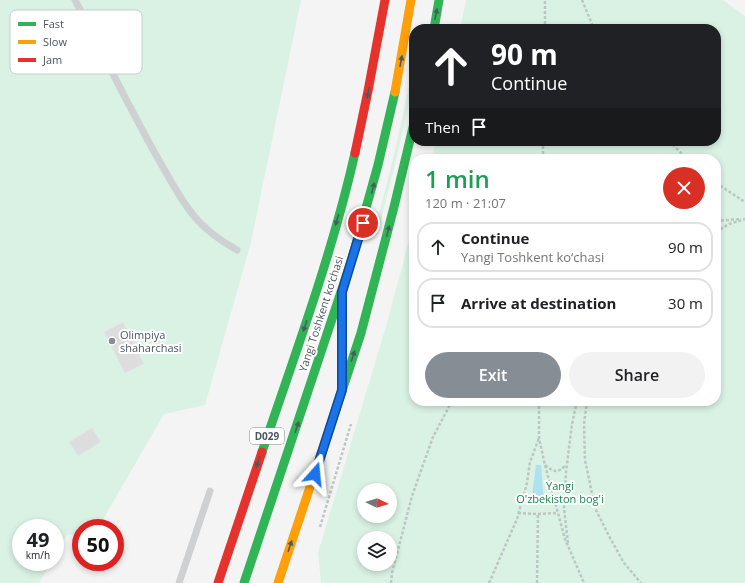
<!DOCTYPE html>
<html lang="en">
<head>
<meta charset="utf-8">
<style>
	:root { --surface:#fff; --page:#f2f2f2; --text:#202124; --muted:#757577; --line:#e0e0e0; --accent:#868d94 }
	body { margin:0; font-family:"Open Sans",sans-serif; background:var(--page); color:var(--text); height:100vh; display:flex; flex-direction:column; font-size:15px; white-space:nowrap }
	* { box-sizing:border-box; margin:0 }
	p { font-size:13px; color:var(--muted) }
	.icon { flex:none; width:22px; height:22px; fill:none; stroke:currentColor; stroke-width:2; stroke-linecap:round; stroke-linejoin:round }
	.map { position:relative; flex:1; overflow:hidden }
	.details { position:absolute; left:409px; top:154px; width:312px; height:252px; display:flex; flex-direction:column; background:var(--surface); border-radius:16px; box-shadow:0 2px 6px #0003 }
	.details>* { flex:none }
	.banner { position:absolute; left:409px; top:24px; width:312px; height:122px; border-radius:16px; box-shadow:0 2px 6px #0003; background:#202124; color:#fff; overflow:hidden }
	.needle { width:26px; rotate:95deg }
	.tools { position:absolute; left:357px; top:483px; display:grid; gap:8px }
	.tools a { display:grid; place-items:center; width:40px; height:40px; border-radius:50%; background:var(--surface); box-shadow:0 2px 6px #0003; font-size:20px }
	.speed { position:absolute; left:12px; top:519px; display:flex; gap:8px; font-size:20px; font-weight:700; text-align:center }
	.speed>* { display:grid; place-content:center; width:52px; height:52px; border-radius:50%; background:var(--surface); box-shadow:0 2px 6px #0003; line-height:1 }
	.speed small { font-size:10px; font-weight:400 }
	.speed .limit { border:6px solid #d22; background:#fff; color:#111 }
	.pin { position:absolute; display:grid; place-items:center; width:34px; height:34px; color:#fff; margin:-17px; border:2px solid #fff; border-radius:50%; box-shadow:0 1px 4px #0007 }
	.me { position:absolute; width:44px; margin:-22px; rotate:18deg; stroke-linejoin:round; filter:drop-shadow(0 0 3px #0008) }
	.turn { display:flex; align-items:center; gap:14px; height:84px; padding:0 16px; font-size:18px }
	.turn .icon { width:52px; height:52px; stroke-width:2.5 }
	.turn b { display:block; font-size:28px; line-height:34px }
	.then { display:flex; align-items:center; height:38px; padding:0 16px; background:#0003; gap:8px; font-size:15px }
	.round { display:grid; place-items:center; flex:none; width:42px; height:42px; border-radius:21px; background:var(--page) }
	.head { display:flex; align-items:center; justify-content:space-between; height:68px; padding:0 16px }
	h1 { font-size:24px; font-weight:600; line-height:30px; color:#1e9e55 }
	.cta { display:flex; gap:8px; margin-top:auto; padding:8px 16px }
	.cta a { flex:1; height:46px; border-radius:24px; background:var(--accent); color:#fff; font-size:16px; font-weight:600; line-height:46px; text-align:center }
	.cta a+a { background:var(--page); color:var(--text) }
	ul { padding:0; list-style:none }
	li { display:flex; align-items:center; gap:12px; height:50px; margin:0 8px 6px; padding:0 8px; border:2px solid var(--line); border-radius:16px }
	li div { flex:1 }
	li b { display:block; font-size:15px }
	li em { font-style:normal }
	.map>svg:first-child { display:block }
	.green { fill:#d9f2e3; fill-rule:evenodd }
	.water { fill:#aee2f0 }
	.building { fill:#ddddde; stroke:#e5e6e7 }
	.lines { fill:none; stroke-linecap:round; stroke-linejoin:round }
	.path { stroke:#bcc7c4; stroke-width:2.5; stroke-dasharray:3 2; stroke-linecap:butt }
	.lane { stroke:#ced0d2; stroke-width:7 }
	.fast { stroke:#30b455; stroke-width:9 }
	.slow { stroke:#ff9f0a; stroke-width:9 }
	.jam { stroke:#e5322d; stroke-width:9 }
	.oneway { fill:#495b60 }
	.route-casing { stroke:#114b97; stroke-width:10 }
	.route { stroke:#1a73e8; stroke-width:7 }
	.poi-dot { fill:#868d94; stroke:#fff; stroke-width:1.5 }
	.labels { text-anchor:middle; stroke-width:4; stroke-linejoin:round; paint-order:stroke }
	.shield { fill:#fff; stroke:#808990; stroke-width:1 }
	.shield-label { font-size:10px; font-weight:bold; fill:#4a5661 }
	.street-label { font-size:11px; fill:#4a5661; stroke:#fff }
	.poi-label { font-size:11px; fill:#4a5661; stroke:#fff; text-anchor:start }
	.park-label { font-size:11px; fill:#17864f; stroke:#fff }
	.key { fill:#fff; stroke:#c9ccd0; stroke-width:1 }
	.key-label { font-size:11px; fill:#4a5661 }
</style>
</head>
<body>
<div class="map">
<svg width="745" height="583" viewBox="0 0 745 583">
	<rect width="100%" height="100%" fill="#f4f4f4"/>
	<g class="green">
		<polygon points="0,0 301,0 251,242 205,405 164,414 98,528 81,528 81,533 67,535 55,555 55,528 21,528 21,562 51,562 39,583 0,583"/>
		<path d="M466 0H723L745 16V583H321L318 553 387 323 414 222V401H716V159H431L436 141H716V29H460ZM364 490H390V516H364ZM364 538H390V564H364Z"/>
		<path d="M414 60V82L397 156 378 232 374 231C390 175 403 118 414 60Z"/>
	</g>
	<polygon class="water" points="536,465 541,465 544,503 531,503"/>
	<g class="building">
		<polygon points="123,322 144,364 125,373 104,332"/>
		<polygon points="92,428 101,442 78,456 69,442"/>
	</g>
	<g class="lines">
		<g class="path">
			<polyline points="582,0 594,29"/>
			<polyline points="545,29 545,0"/>
			<polyline points="669,141 687,159"/>
			<polyline points="543,159 543,141"/>
			<polyline points="716,183 745,202"/>
			<polyline points="716,221 741,219"/>
			<polyline points="716,232 729,224 745,219"/>
			<polyline points="539,401 539,438 545,465 565,539 584,583"/>
			<polyline points="587,401 584,424 585,460 595,508 609,536 624,563 641,583"/>
			<path d="M545 465C554 473 558 473 566 465"/>
			<polyline points="518,513 538,514 558,513"/>
			<polyline points="320,527 351,424"/>
			<polyline points="568,543 564,509 566,472 572,424 577,401"/>
			<polyline points="391,583 392,573 412,496 433,437 452,401"/>
			<polyline points="489,583 517,519 527,483 530,462 539,438"/>
			<polyline points="537,583 538,514"/>
		</g>
		<g class="lane">
			<path d="M75 0C102 52 128 105 157 157 169 177 179 198 194 216 206 231 221 241 237 250"/>
			<polyline points="179,583 210,491"/>
		</g>
		<g class="fast">
			<polyline points="434,29 439,0"/>
			<polyline points="336,409 361,333 394,207 414,123"/>
			<path d="M262 452C295 354 332 255 355 153"/>
			<polyline points="244,583 351,262 378,165 395,92"/>
		</g>
		<g class="slow">
			<polyline points="395,92 411,0"/>
			<polyline points="278,583 336,409"/>
		</g>
		<g class="jam">
			<polyline points="355,153 368,91 385,0"/>
			<polyline points="342,309 342,390"/>
			<polyline points="218,583 262,452"/>
		</g>
	</g>
	<defs><path id="oneway-solid" d="M-6-.8H1V-3.2L6.5 0L1 3.2V.8H-6Z"/></defs>
	<g class="oneway">
		<use href="#oneway-solid" transform="translate(436 14) rotate(-79)"/>
		<use href="#oneway-solid" transform="translate(401 61) rotate(-79)"/>
		<use href="#oneway-solid" transform="translate(368 93) rotate(102)"/>
		<use href="#oneway-solid" transform="translate(373 188) rotate(-75)"/>
		<use href="#oneway-solid" transform="translate(337 220) rotate(106)"/>
		<use href="#oneway-solid" transform="translate(388 231) rotate(-76)"/>
		<use href="#oneway-solid" transform="translate(305 326) rotate(109)"/>
		<use href="#oneway-solid" transform="translate(353 356) rotate(-72)"/>
		<use href="#oneway-solid" transform="translate(297 427) rotate(-71)"/>
		<use href="#oneway-solid" transform="translate(258 462) rotate(109)"/>
		<use href="#oneway-solid" transform="translate(290 546) rotate(-71)"/>
	</g>
	<g class="lines">
		<g class="route-casing">
			<polyline id="route" points="315,474 342,390 342,292 363,223"/>
		</g>
		<use href="#route" class="route"/>
	</g>
	<circle class="poi-dot" cx="112" cy="341" r="4"/>
	<g class="labels">
		<rect class="shield" x="250" y="428" width="34" height="16" rx="3"/>
		<g class="shield-label">
			<text x="267" y="440">D029</text>
		</g>
		<g class="street-label">
			<text transform="translate(321 314) rotate(-72)" y="4">Yangi Toshkent ko‘chasi</text>
		</g>
		<g class="poi-label">
			<text x="120" y="339">Olimpiya<tspan x="120" dy="13">shaharchasi</tspan></text>
		</g>
		<g class="park-label">
			<text x="560" y="490">Yangi<tspan x="560" dy="13">O'zbekiston bog'i</tspan></text>
		</g>
	</g>
	<rect x="10" y="10" width="132" height="64" rx="6" class="key"/>
	<rect x="18" y="22" width="18" height="4" fill="#30b455"/>
	<rect x="18" y="40" width="18" height="4" fill="#ff9f0a"/>
	<rect x="18" y="58" width="18" height="4" fill="#e5322d"/>
	<g class="key-label">
		<text x="43" y="28">Fast</text>
		<text x="43" y="46">Slow</text>
		<text x="43" y="64">Jam</text>
	</g>
</svg>
<div class="tools">
<a><svg class="needle" viewBox="-14 -14 28 28"><path d="M0-13l5 13h-10z" fill="#e53935"/><path d="M0 13l5-13h-10z" fill="#757577"/></svg></a>
<a><svg class="icon" aria-label="layers" viewBox="0 0 24 24"><path d="M12 4l9 5-9 5-9-5zM3 14l9 5 9-5"/></svg></a>
</div>
<div class="speed"><div>49<small>km/h</small></div><div class="limit">50</div></div>
<div class="pin" style="left:363px;top:223px;background:#d93025"><svg class="icon" aria-label="arrive" viewBox="0 0 24 24"><path d="M6 21V4h12l-3 4 3 4H6"/></svg></div>
<svg class="me" style="left:315px;top:474px" viewBox="-20 -20 40 40"><path d="M0-17L14 15 0 8-14 15z" fill="#1a73e8" stroke="#fff" stroke-width="4"/></svg>
<div class="banner">
<div class="turn"><svg class="icon" aria-label="ahead" viewBox="0 0 24 24"><path d="M12 20V5M6 11l6-6 6 6"/></svg><div><b>90 m</b>Continue</div></div>
<div class="then">Then<svg class="icon" aria-label="arrive" viewBox="0 0 24 24"><path d="M6 21V4h12l-3 4 3 4H6"/></svg></div>
</div>
<section class="details">
<div class="head"><div><h1>1 min</h1><p>120 m · 21:07</p></div><a class="round" style="background:#d93025;color:#fff"><svg class="icon" aria-label="close" viewBox="0 0 24 24"><path d="M6 6l12 12M18 6L6 18"/></svg></a></div>
<ul>
<li><svg class="icon" aria-label="ahead" viewBox="0 0 24 24"><path d="M12 20V5M6 11l6-6 6 6"/></svg><div><b>Continue</b><p>Yangi Toshkent ko‘chasi</p></div><em>90 m</em></li>
<li><svg class="icon" aria-label="arrive" viewBox="0 0 24 24"><path d="M6 21V4h12l-3 4 3 4H6"/></svg><div><b>Arrive at destination</b></div><em>30 m</em></li>
</ul>
<div class="cta"><a>Exit</a><a>Share</a></div>
</section>
</div>
</body>
</html>
